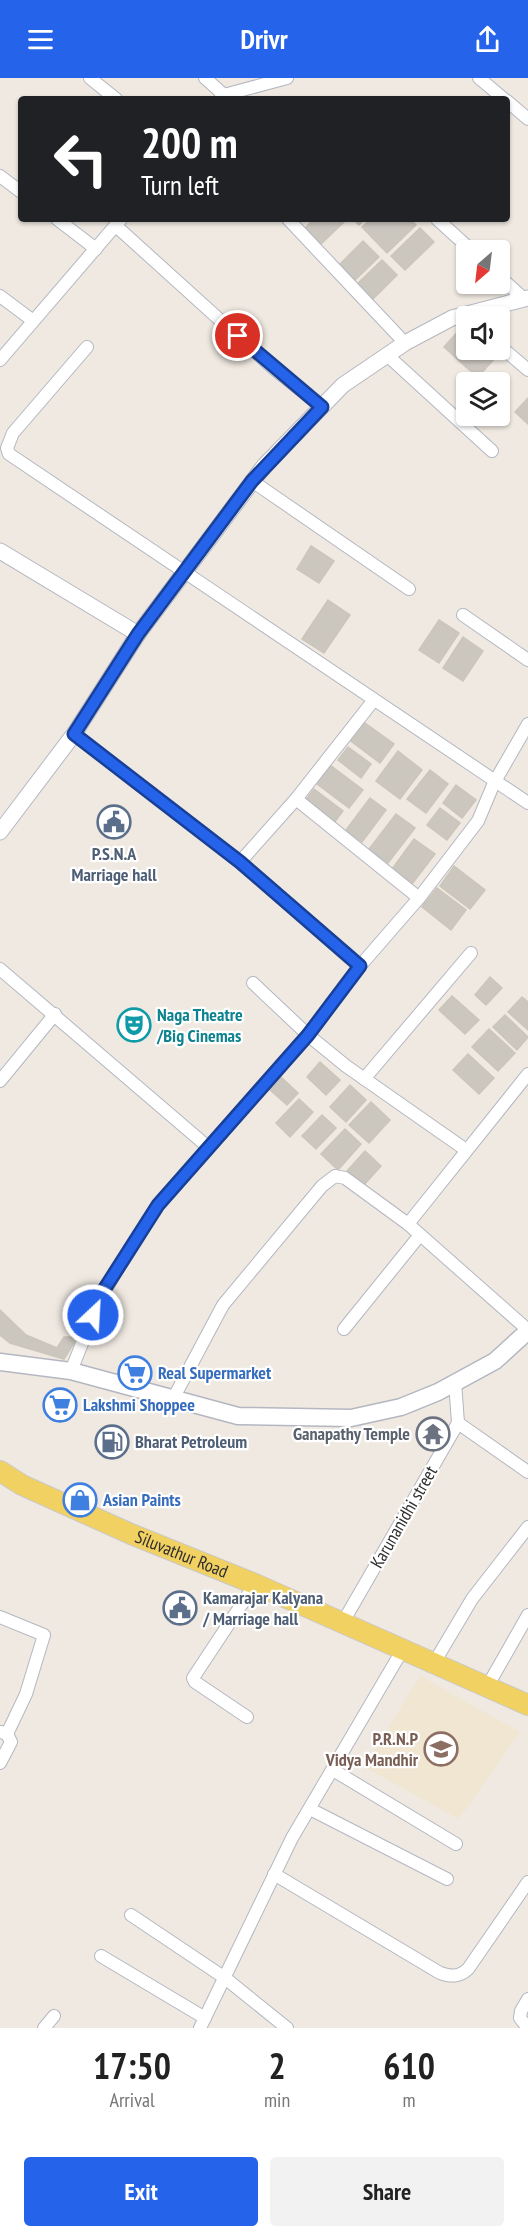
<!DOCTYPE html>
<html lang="en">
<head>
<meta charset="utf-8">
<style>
	:root { --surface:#fff; --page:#f2f2f2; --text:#222; --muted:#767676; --accent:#2563eb }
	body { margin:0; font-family:"PT Sans Narrow",sans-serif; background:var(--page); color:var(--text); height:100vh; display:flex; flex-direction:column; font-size:22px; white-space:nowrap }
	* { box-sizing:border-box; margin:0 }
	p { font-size:20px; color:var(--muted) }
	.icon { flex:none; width:33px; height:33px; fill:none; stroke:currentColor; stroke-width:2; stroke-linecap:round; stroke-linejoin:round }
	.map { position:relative; height:1950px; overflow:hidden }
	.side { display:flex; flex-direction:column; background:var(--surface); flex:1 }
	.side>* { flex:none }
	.hud { position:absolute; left:18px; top:18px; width:492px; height:126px; border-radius:6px; box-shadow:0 2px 4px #0004; background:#202124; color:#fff; overflow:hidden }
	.needle { width:39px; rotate:208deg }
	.tools { position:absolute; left:456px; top:162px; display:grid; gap:12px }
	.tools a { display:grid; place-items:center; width:54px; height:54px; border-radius:6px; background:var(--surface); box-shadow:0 2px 4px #0004; font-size:30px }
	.pin { position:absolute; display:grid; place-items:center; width:51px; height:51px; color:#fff; margin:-26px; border:3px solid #fff; border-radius:50%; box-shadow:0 2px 6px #0007 }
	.me { position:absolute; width:66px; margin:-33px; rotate:25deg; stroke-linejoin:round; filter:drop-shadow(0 0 4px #0008) }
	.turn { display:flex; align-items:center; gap:21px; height:126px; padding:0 24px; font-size:27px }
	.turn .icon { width:78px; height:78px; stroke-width:2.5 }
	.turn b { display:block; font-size:42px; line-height:51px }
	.eta { display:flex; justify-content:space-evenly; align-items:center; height:102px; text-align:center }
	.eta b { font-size:36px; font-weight:600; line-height:42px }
	.primary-button { display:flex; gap:12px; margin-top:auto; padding:12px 24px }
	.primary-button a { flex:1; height:69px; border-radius:6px; background:var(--accent); color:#fff; font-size:24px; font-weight:600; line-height:69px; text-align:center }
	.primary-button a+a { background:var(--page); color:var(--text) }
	header { display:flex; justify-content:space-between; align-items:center; height:78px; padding:0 24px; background:var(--accent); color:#fff; font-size:27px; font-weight:600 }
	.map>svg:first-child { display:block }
	.education { fill:#f0e6d1 }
	.building { fill:#cbc7bf; stroke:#cbc5ba; stroke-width:1.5 }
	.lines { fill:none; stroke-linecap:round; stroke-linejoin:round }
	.minor-casing { stroke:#b4b7c1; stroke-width:14 }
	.tertiary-casing { stroke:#b4b7c1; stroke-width:17 }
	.secondary-casing { stroke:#b4b7c1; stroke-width:19 }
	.primary-casing { stroke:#c9c9c9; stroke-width:22 }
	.minor { stroke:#fff; stroke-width:12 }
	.tertiary { stroke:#fff; stroke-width:15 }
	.secondary { stroke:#fff; stroke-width:16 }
	.primary { stroke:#f2d163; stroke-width:20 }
	.route-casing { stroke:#184099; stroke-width:15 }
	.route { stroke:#2563eb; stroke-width:10 }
	.labels { text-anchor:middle; stroke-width:4.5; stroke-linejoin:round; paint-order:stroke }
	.service-label { font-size:18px; font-weight:bold; fill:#4e5e75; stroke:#fff; text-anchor:start }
	.culture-label { font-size:18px; font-weight:bold; fill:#0d838f; stroke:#fff; text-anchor:start }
	.shop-label { font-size:18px; font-weight:bold; fill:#366cbe; stroke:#fff; text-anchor:start }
	.worship-label { font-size:18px; font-weight:bold; fill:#5b616d; stroke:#fff; text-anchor:end }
	.street-label { font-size:18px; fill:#2e2e2e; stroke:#fff }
	.education-label { font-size:18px; font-weight:bold; fill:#785e54; stroke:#fff; text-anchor:end }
</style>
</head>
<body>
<header><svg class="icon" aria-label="menu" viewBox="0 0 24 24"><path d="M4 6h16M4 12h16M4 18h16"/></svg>Drivr<svg class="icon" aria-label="share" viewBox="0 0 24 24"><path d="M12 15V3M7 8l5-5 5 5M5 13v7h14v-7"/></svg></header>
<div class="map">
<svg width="528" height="1950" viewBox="0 0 528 1950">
	<rect width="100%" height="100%" fill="#efe9e1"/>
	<polygon class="education" points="420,1598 520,1654 459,1741 364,1689"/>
	<g class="building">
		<polygon points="314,141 343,141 345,143 321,166 305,150"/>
		<polygon points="353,141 365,141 359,147"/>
		<polygon points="371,141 410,141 416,147 387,175 362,149"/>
		<polygon points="420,150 434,164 405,192 391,178"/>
		<polygon points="363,163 379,179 354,203 339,187"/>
		<polygon points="382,182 397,197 371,223 356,207"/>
		<polygon points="461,250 466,255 466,266 455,279 444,269"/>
		<polygon points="466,266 466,272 482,272 466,289 455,279"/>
		<polygon points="482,272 495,280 478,299 466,289"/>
		<polygon points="528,320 528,346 515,334"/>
		<polygon points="311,468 334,483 319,505 297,491"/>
		<polygon points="328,522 350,537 324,575 302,561"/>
		<polygon points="439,542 459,555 439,585 419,572"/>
		<polygon points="463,559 483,573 463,603 443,590"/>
		<polygon points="365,645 394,666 380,685 351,663"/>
		<polygon points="348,669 371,686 361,700 338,682"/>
		<polygon points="398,673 422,692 400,721 376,703"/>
		<polygon points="330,687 363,712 349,730 316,705"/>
		<polygon points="430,692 448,706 426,735 407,721"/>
		<polygon points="456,707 476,722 462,740 443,725"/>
		<polygon points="314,711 343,733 334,745 305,723"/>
		<polygon points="370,720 386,732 362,764 346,752"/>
		<polygon points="440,730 460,745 447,762 427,747"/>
		<polygon points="396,736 415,750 388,785 369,771"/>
		<polygon points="414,761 435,776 412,806 392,791"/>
		<polygon points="454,788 485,812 470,831 440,808"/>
		<polygon points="437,810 466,832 451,852 422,829"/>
		<polygon points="490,899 502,910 486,927 475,917"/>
		<polygon points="452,918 479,942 465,956 439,932"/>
		<polygon points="522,919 528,924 528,952 508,934"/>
		<polygon points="505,937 528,959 517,972 493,949"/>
		<polygon points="489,951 515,975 498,993 472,969"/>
		<polygon points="468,976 494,1000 479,1016 453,992"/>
		<polygon points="320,984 340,1002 326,1017 307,999"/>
		<polygon points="281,999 298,1015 287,1027 269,1011"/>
		<polygon points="350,1007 366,1022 346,1044 330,1029"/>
		<polygon points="299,1021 313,1034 290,1059 276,1045"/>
		<polygon points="371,1024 390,1042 369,1065 349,1047"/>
		<polygon points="322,1037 336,1050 316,1071 302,1058"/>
		<polygon points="345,1051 361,1066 338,1092 321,1076"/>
		<polygon points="365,1073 381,1088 363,1108 347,1093"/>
		<polygon points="0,1232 26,1257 57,1270 64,1259 74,1259 74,1265 64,1281 10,1265 0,1257"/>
	</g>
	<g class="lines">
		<g class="minor-casing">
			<g id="minor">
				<polyline points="90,0 116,21"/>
				<polyline points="205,0 224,17"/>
				<polyline points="479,0 504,21"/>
				<polyline points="220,21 224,17 287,0"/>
				<polyline points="507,23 528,41"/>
				<polyline points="0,98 21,114"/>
				<polyline points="57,141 96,171"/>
				<polyline points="288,141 405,265"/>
				<polyline points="437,141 471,172"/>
				<polyline points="116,148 273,290 322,329"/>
				<polyline points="500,199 523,220"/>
				<polyline points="0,218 32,242"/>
				<polyline points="500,268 528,292"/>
				<polyline points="87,269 13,355 7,370 9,376 528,725"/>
				<polyline points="387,277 492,373"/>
				<polyline points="0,282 121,141"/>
				<polyline points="252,403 409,511"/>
				<polyline points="463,537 528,582"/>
				<polyline points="74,656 240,784 360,888"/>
				<polyline points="296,721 419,820"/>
				<polyline points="240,784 296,721 373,623"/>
				<polyline points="0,891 208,1069"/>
				<polyline points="253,905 308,957 346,988 466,1072"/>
				<polyline points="364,1001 471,875"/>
				<polyline points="0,1003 55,936"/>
				<polyline points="408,1146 528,996"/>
				<polyline points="344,1251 420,1157"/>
				<polyline points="71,1293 101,1218 158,1127 308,957 360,888 419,820 478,743 494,705 528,646"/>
				<polyline points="455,1304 458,1345"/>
				<polyline points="173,1321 223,1227 322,1108 335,1098 345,1100 408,1146 528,1252"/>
				<polyline points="0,1539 44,1557 26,1616 7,1656"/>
				<polyline points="343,1544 458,1345 528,1394"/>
				<polyline points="434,1585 472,1521 528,1449"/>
				<polyline points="487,1609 528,1537"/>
				<polyline points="247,1639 195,1604 193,1600 255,1506"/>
				<polyline points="0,1685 11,1664 7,1656 1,1654"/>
				<polyline points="333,1692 456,1766"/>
				<polyline points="310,1731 447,1801"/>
				<path d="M274 1796 440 1895C452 1899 459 1899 468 1891L528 1804"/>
				<polyline points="131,1837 225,1900 287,1950"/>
				<polyline points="101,1878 205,1940"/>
				<polyline points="528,1921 521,1933 520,1940 528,1950"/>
				<polyline points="44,1950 54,1938"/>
				<polyline points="200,1950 292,1760 403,1571"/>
			</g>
		</g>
		<g class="tertiary-casing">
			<g id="tertiary">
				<polyline points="0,473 138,556"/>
				<polyline points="0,754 74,656 138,556 264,388 343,307 405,265 452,240 528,220"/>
			</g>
		</g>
		<g class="secondary-casing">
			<polyline id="secondary" points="0,1284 71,1293 238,1338 351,1340 401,1329 438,1314 495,1283 528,1253"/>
		</g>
		<g class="primary-casing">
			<g id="primary">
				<path id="s1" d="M0 1393 22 1407 131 1456 255 1506 528 1627"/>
			</g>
		</g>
		<use href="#minor" class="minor"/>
		<use href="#tertiary" class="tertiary"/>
		<use href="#secondary" class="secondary"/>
		<use href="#primary" class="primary"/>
	</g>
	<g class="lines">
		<g class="route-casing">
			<polyline id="route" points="93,1237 100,1218 158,1127 308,957 360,888 240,784 74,656 138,556 252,403 322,329 238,258"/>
		</g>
		<use href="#route" class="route"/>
	</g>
	<defs>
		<g id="civic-ring" transform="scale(1.725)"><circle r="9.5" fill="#fff" stroke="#5c6f8a" stroke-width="1.5"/><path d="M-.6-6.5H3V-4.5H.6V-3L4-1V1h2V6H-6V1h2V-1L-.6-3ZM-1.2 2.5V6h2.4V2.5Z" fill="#5c6f8a"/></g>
		<g id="theatre-ring" transform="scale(1.725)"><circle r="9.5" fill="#fff" stroke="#0f9aa8" stroke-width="1.5"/><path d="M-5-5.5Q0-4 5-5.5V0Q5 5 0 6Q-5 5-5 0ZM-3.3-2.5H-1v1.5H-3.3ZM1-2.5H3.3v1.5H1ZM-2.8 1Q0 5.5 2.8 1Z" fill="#0f9aa8"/></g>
		<g id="supermarket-ring" transform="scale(1.725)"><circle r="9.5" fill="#fff" stroke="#3f7fe0" stroke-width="1.5"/><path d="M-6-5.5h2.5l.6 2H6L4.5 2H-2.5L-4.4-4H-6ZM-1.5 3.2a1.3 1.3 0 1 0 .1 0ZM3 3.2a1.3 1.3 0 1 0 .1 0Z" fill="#3f7fe0"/></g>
		<g id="temple-ring" transform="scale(1.725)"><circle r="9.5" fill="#fff" stroke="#6b7280" stroke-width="1.5"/><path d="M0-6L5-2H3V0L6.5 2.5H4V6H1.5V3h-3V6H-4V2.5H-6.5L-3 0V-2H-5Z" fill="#6b7280"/></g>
		<g id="fuel-ring" transform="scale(1.725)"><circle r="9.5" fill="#fff" stroke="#5c6f8a" stroke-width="1.5"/><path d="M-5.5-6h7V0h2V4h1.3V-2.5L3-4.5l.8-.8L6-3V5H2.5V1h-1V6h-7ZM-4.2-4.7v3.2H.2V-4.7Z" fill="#5c6f8a"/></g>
		<g id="shop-ring" transform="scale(1.725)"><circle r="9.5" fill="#fff" stroke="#3f7fe0" stroke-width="1.5"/><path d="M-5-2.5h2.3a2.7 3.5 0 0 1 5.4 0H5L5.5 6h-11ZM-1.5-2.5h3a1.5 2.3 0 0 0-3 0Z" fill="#3f7fe0"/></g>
		<g id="school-ring" transform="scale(1.725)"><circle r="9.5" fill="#fff" stroke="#8d6e63" stroke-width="1.5"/><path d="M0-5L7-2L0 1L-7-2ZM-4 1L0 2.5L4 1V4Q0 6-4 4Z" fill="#8d6e63"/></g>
	</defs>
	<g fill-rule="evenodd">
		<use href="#civic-ring" x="114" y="744"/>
		<use href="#theatre-ring" x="134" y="947"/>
		<use href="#supermarket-ring" x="135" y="1295"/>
		<use href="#supermarket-ring" x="60" y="1327"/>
		<use href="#temple-ring" x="433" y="1356"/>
		<use href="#fuel-ring" x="112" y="1364"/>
		<use href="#shop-ring" x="80" y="1422"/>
		<use href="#civic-ring" x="180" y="1530"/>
		<use href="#school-ring" x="441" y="1671"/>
	</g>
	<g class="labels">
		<g class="service-label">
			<text x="114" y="782" text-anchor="middle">P.S.N.A<tspan x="114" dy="21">Marriage hall</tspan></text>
			<text x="135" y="1370">Bharat Petroleum</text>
			<text x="203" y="1526">Kamarajar Kalyana<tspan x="203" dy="21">/ Marriage hall</tspan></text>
		</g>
		<g class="culture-label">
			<text x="157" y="943">Naga Theatre<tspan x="157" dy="21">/Big Cinemas</tspan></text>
		</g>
		<g class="shop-label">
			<text x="158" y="1301">Real Supermarket</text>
			<text x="83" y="1333">Lakshmi Shoppee</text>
			<text x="103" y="1428">Asian Paints</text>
		</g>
		<g class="worship-label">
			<text x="410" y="1362">Ganapathy Temple</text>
		</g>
		<g class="street-label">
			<text transform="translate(404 1439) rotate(-60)" y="6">Karunanidhi street</text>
			<text dy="6" stroke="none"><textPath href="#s1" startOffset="200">Siluvathur Road</textPath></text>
		</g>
		<g class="education-label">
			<text x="418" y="1667">P.R.N.P<tspan x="418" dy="21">Vidya Mandhir</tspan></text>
		</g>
	</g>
</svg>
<div class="tools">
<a><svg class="needle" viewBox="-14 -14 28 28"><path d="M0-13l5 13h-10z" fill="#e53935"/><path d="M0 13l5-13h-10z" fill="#767676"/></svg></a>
<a><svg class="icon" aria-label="sound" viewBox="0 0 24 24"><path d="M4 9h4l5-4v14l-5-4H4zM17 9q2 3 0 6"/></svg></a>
<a><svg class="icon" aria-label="layers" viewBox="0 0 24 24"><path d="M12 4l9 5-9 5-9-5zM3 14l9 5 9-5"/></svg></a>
</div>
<div class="pin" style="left:238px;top:258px;background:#d93025"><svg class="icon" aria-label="arrive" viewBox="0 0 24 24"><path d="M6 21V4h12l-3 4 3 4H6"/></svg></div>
<svg class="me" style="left:93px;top:1237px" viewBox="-20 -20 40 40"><circle r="17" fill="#2563eb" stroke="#fff" stroke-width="3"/><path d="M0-11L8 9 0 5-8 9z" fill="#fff"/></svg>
<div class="hud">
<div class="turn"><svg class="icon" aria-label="left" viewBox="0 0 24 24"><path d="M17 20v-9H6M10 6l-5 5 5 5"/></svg><div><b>200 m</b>Turn left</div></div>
</div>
</div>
<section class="side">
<div class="eta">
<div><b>17:50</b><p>Arrival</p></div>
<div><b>2</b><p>min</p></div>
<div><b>610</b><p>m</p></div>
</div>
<div class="primary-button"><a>Exit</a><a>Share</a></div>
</section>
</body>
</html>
